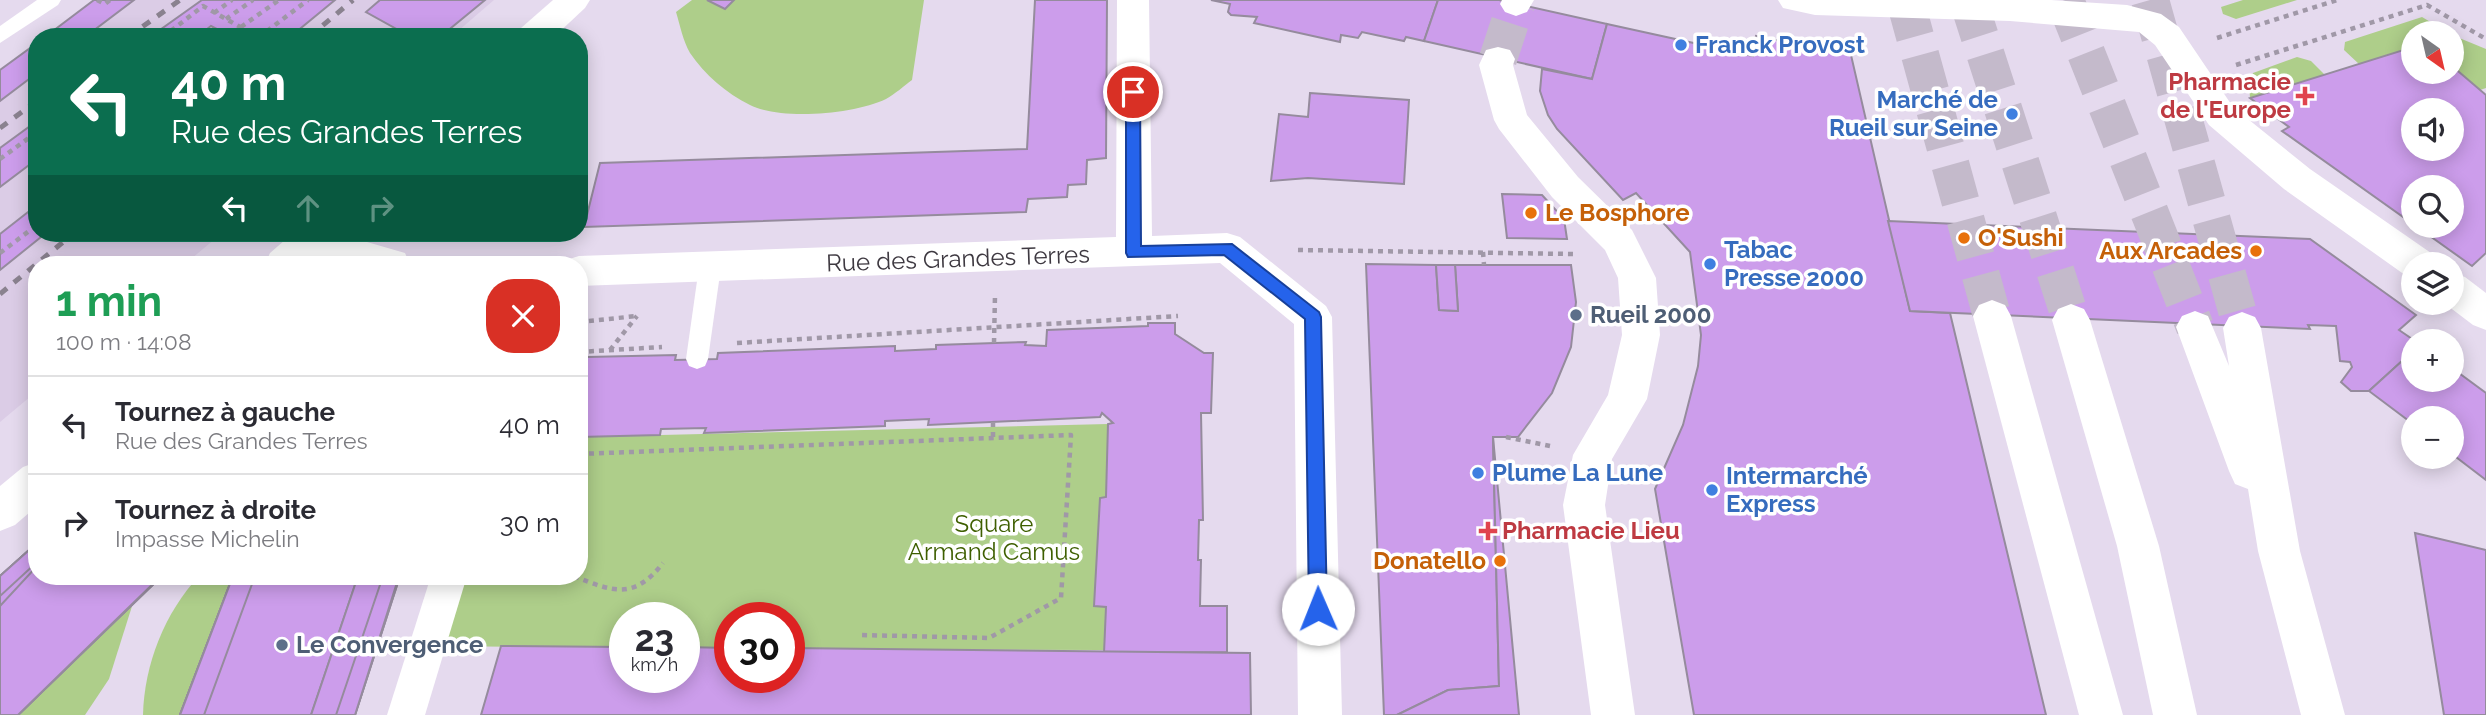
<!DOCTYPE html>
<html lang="fr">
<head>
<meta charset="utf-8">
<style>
	:root { --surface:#fff; --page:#f7f7f7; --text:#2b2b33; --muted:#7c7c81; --line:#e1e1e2 }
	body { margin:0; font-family:Raleway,sans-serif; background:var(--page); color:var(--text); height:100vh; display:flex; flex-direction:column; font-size:26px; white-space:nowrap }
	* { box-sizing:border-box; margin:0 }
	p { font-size:23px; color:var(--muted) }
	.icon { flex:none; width:38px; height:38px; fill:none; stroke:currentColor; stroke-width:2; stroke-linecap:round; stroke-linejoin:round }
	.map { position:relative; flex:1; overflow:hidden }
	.side { position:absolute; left:28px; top:256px; width:560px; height:329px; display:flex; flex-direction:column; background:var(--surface); border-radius:28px; box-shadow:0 4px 18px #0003 }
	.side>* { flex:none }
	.guide { position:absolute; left:28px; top:28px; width:560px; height:214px; border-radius:28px; box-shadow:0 4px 18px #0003; background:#0b6e4f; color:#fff; overflow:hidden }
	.needle { width:46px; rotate:146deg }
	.tools { position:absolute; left:2401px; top:21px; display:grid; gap:14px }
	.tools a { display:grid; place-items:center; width:63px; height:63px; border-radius:50%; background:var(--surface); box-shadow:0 4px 18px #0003; font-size:35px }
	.speed { position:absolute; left:609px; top:602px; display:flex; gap:14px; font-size:35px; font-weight:700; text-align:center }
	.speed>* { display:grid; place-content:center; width:91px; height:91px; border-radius:50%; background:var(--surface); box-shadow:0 4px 18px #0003; line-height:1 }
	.speed small { font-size:18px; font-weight:400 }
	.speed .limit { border:10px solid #d22; background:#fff; color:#111 }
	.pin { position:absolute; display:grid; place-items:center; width:60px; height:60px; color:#fff; margin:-30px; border:4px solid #fff; border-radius:50%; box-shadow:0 2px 7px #0007 }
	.me { position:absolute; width:77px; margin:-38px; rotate:359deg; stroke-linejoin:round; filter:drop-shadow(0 0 5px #0008) }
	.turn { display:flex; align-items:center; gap:24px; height:147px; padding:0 28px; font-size:32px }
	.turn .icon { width:91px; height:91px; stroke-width:2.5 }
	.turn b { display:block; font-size:49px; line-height:60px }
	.lanes { display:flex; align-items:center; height:66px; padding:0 28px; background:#0003; justify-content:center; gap:35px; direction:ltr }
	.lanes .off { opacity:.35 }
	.round { display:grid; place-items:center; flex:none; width:74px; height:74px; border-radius:28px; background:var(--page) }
	.summary { display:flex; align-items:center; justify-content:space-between; height:119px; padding:0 28px }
	h1 { font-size:42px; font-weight:700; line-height:52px; color:#1e9e55 }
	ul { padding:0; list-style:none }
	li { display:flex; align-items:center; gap:21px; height:98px; padding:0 28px; border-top:2px solid var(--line) }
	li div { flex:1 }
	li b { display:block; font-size:26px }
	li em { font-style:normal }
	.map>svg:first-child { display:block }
	.built { fill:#dbcce6 }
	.green { fill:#aece8a }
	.building { fill:#cc9deb; stroke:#958b9d; stroke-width:2; fill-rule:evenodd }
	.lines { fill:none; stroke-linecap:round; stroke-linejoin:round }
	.minor-tunnel { stroke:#c4bacb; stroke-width:38; stroke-dasharray:38 19; stroke-linecap:butt }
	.motorway-tunnel { stroke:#c4bacb; stroke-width:38; stroke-dasharray:38 19; stroke-linecap:butt }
	.path { stroke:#a098a7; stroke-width:4.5; stroke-dasharray:5 5; stroke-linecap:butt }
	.service { fill:#fff; fill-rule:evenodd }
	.pedestrian { fill:#fff; fill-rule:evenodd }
	.minor { fill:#fff; fill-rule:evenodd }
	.motorway { fill:#fff; fill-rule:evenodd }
	.rail { stroke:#8a828f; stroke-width:5; stroke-dasharray:9 9; stroke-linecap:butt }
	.route { fill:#2563eb; stroke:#184099; stroke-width:2 }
	.shop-dot { fill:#3f7fe0; stroke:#fff; stroke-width:2.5 }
	.health-dot { fill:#e0444e; stroke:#fff; stroke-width:2.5 }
	.food-dot { fill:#e8710a; stroke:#fff; stroke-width:2.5 }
	.service-dot { fill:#5c6f8a; stroke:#fff; stroke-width:2.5 }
	.labels { text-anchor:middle; stroke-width:7; stroke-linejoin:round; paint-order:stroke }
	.shop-label { font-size:24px; font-weight:bold; fill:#366cbe; stroke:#fff; text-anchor:start }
	.health-label { font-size:24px; font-weight:bold; fill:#be3a42; stroke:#fff; text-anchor:end }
	.food-label { font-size:24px; font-weight:bold; fill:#c56008; stroke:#fff; text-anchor:start }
	.street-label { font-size:24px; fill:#3e3941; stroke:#fff }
	.service-label { font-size:24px; font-weight:bold; fill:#4e5e75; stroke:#fff; text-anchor:start }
	.park-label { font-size:24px; fill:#3e5f00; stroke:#fff }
</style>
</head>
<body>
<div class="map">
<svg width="2486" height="715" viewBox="0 0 2486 715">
	<rect width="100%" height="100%" fill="#e5daee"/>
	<g class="built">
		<polygon points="130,0 494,0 451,37 80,37"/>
		<polygon points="37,68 37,233 222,233 185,264 37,264 37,391 0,422 0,94"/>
	</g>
	<g class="green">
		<path d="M692 0H707L725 9 734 0H924L912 80C904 86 895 94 886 99 854 114 782 121 750 105 726 93 705 75 690 53 683 41 680 25 676 12Z"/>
		<polygon points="2243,0 2297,0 2236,19 2223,14 2221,7"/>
		<polygon points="2422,17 2449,33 2413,33 2413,47 2359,64 2344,50 2345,42"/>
		<polygon points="2452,35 2486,49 2486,88 2480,90 2452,66"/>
		<polygon points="2297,57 2311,61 2325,75 2250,98 2249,84 2253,73"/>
		<polygon points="1108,424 1105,650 789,649 789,618 730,618 730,648 684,648 684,618 625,618 625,648 433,646 460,576 579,576 579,437"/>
		<path d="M199 576H233L180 715H143C144 665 165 612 199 576Z"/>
		<polygon points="133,603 109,679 85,715 18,715"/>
	</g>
	<g class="building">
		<polygon points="94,0 134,0 85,37 45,37"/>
		<polygon points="202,0 335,0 290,37 232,37 211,26 197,37 150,37"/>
		<polygon points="380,0 485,0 440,37 411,37 366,12"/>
		<polygon points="707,0 734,0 725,9"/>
		<polygon points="1035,0 1107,0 1106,158 1087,160 1086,184 1068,185 1067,197 1028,199 1026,212 584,227 600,163 1027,149"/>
		<polygon points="1211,0 1438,0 1424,41 1406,37 1404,41 1362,32 1358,38 1341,35 1340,42 1254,23 1257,17 1231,15 1228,12 1230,4"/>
		<polygon points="1438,0 1499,0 1607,24 1592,79 1424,41"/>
		<polygon points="1607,24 1753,56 1756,36 1851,55 1910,311 1950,313 2046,715 1694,715 1655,489 1683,425 1698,366 1701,335 1690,252 1636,193 1623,200 1557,129 1548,115 1540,91 1542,69 1592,79"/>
		<polygon points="37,43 37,73 0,101 0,70"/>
		<path d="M2413 47V72H2452V66L2486 95V253L2472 266 2416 226H2452V187H2413V224L2282 131 2289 127 2250 98ZM2413 110H2452V149H2413Z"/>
		<polygon points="1310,93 1409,100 1404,184 1308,178 1271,181 1279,114 1308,117"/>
		<polygon points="37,121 37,159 0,187 0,148"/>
		<polygon points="1502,194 1542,195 1564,219 1567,239 1507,238"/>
		<polygon points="37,205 37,233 46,233 0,270 0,234"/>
		<polygon points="1888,221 2310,239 2416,315 2399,330 2415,341 2413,351 2369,391 2351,391 2341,382 2352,367 2350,362 2340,361 2336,326 2308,325 2310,329 1910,311"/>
		<polygon points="1366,264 1436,265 1439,310 1458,311 1455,265 1571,265 1576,302 1571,347 1552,393 1518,437 1493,437 1499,686 1448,690 1397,715 1384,715"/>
		<polygon points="1436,265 1455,265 1458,311 1439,310"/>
		<polygon points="1148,323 1175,323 1175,334 1204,353 1213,353 1211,413 1201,413 1203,520 1199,520 1198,560 1201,560 1200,606 1227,606 1227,652 1104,653 1106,607 1094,606 1100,498 1106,497 1108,424 1113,423 1102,413 1100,417 928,425 929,419 885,421 885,426 704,433 706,428 661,429 660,435 579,437 579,383 587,357 676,355 675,360 717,359 718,353 895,346 895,351 936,349 936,345 1026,342 1025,345 1046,346 1047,330 1148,326"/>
		<polygon points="2413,351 2413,380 2452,380 2452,368 2486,393 2486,480 2452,454 2452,418 2413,418 2413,424 2369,391"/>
		<polygon points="1493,437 1519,715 1397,715 1448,690 1499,686"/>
		<polygon points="2415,533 2486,550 2486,715 2444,715"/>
		<polygon points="37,543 37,576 161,576 18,715 0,715 0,576"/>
		<polygon points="37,543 37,576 162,576 18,715 0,715 0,576"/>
		<polygon points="37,543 37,566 0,606 0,576"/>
		<polygon points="37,543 37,576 162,576 18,715 0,715 0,576"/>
		<polygon points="37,562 37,576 161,576 18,715 0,715 0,596"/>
		<polygon points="37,566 37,576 161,576 18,715 0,715 0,606"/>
		<polygon points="233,576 400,576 355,715 180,715"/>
		<polygon points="233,576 358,576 311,715 180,715"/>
		<polygon points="233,576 400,576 355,715 180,715"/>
		<polygon points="233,576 383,576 336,715 180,715"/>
		<polygon points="233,576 399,576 355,715 180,715"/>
		<polygon points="255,576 358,576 311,715 204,715"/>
		<polygon points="358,576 383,576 336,715 311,715"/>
		<polygon points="501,646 625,647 625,677 684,677 684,647 730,648 730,677 789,677 789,648 1250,653 1251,715 481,715"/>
	</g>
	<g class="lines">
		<polyline class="minor-tunnel" points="1498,59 1516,4"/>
		<g class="motorway-tunnel">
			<polyline points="1905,0 1992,316"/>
			<polyline points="1968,0 2071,320"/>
			<polyline points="2065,0 2195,327"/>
			<polyline points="2150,0 2242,328"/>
		</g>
		<g class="path">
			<polyline points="97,0 105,4 110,0"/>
			<polyline points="214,13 232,0"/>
			<polyline points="226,19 253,0"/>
			<polyline points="241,27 279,0"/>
			<polyline points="163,37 203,6 258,37"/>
			<polyline points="259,37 308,0"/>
			<polyline points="2217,38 2337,0"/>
			<polyline points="2236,65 2427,5 2486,39"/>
			<polyline points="0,159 37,132"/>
			<polyline points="1298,250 1573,254"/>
			<polyline points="1483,252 1484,265"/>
			<polyline points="0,253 37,225"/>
			<polyline points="579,322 637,316"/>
			<polyline points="737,343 1178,316"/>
			<polyline points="994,343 995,295"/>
			<polyline points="610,350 637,316"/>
			<polyline points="579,352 662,347"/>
			<polyline points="993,422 993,439"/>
			<polyline points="1506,437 1550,446"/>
			<polyline points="579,454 1071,435 1061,598 989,638 860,635"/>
			<path d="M574 576C613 592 634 600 663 563"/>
		</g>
		<g class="service">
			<polygon points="37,0 61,0 58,5 0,43 0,26"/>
			<polygon points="710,258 718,261 721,267 708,359 705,366 697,369 689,366 686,359 699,267 702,261"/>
		</g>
		<polygon class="pedestrian" points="431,576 467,576 425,715 387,715"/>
		<g class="minor">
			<polygon points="553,0 590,0 585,8 554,37 517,37 521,28"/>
			<polygon points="1117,0 1149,0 1152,236 1227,233 1240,237 1326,306 1332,317 1342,715 1298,715 1294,324 1220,263 579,286 579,264 564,264 566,260 579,256 1116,237"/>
			<polygon points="1502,0 1534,0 1527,12 1516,16 1505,12 1500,4"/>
			<polygon points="1778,0 2051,0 2127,5 2161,14 2179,27 2233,107 2310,169 2431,253 2436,264 2413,264 2413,278 2405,275 2284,189 2209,125 2155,45 2139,32 2010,21 1815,15 1783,8"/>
			<polygon points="1498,47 1510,50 1515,59 1513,65 1527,115 1578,177 1632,230 1656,278 1660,335 1647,399 1612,459 1605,505 1635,715 1591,715 1563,505 1573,455 1608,395 1622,335 1618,278 1605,250 1552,197 1499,129 1494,120 1479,65 1486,50"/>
			<polygon points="293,233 336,233 405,253 410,264 337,264 314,258 308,264 265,264 270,253"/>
			<polygon points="2452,273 2465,277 2486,293 2486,330 2473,325 2444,303 2452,303"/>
			<polygon points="37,462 37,506 15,525 0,531 0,486 23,467"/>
		</g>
		<g class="motorway">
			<polygon points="1992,300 2005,305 2011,316 2123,715 2079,715 1973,316 1979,305"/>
			<polygon points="2071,304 2084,309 2090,320 2159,546 2197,715 2153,715 2117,546 2052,320 2058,309"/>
			<polygon points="2195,311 2208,316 2229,366 2223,328 2229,317 2242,312 2255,317 2261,328 2300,551 2345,715 2301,715 2258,551 2248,489 2235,484 2229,471 2176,327 2182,316"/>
		</g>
		<g class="rail">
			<polyline points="128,37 180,0"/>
			<polyline points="309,37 353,0"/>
			<polyline points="0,128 37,101"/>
			<polyline points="0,294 74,233"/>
		</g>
	</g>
	<polygon class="route" points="1133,86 1140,92 1141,246 1232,244 1319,312 1321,317 1327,609 1324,615 1318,617 1312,615 1309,609 1305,319 1224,255 1128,257 1126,253 1126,92"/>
	<g class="shop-dot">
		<circle cx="1681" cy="45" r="7"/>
		<circle cx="2012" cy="114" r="7"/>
		<circle cx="1710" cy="264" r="7"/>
		<circle cx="1478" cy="473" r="7"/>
		<circle cx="1712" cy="490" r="7"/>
	</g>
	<g class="health-dot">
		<path d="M2301.5 85.5h7v7h7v7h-7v7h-7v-7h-7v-7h7z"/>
		<path d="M1484.5 520.5h7v7h7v7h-7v7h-7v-7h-7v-7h7z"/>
	</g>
	<g class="food-dot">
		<circle cx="1531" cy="213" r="7"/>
		<circle cx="1964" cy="238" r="7"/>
		<circle cx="2256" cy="251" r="7"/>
		<circle cx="1500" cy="561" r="7"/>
	</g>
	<g class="service-dot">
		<circle cx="1576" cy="315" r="7"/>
		<circle cx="282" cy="645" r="7"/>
	</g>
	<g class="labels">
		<g class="shop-label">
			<text x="1695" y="53">Franck Provost</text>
			<text x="1998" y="108" text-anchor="end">Marché de<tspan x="1998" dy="28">Rueil sur Seine</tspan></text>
			<text x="1724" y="258">Tabac<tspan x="1724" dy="28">Presse 2000</tspan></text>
			<text x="1492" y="481">Plume La Lune</text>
			<text x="1726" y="484">Intermarché<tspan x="1726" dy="28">Express</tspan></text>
		</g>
		<g class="health-label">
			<text x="2291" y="90">Pharmacie<tspan x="2291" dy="28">de l'Europe</tspan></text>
			<text x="1502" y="539" text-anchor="start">Pharmacie Lieu</text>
		</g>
		<g class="food-label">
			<text x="1545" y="221">Le Bosphore</text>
			<text x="1978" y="246">O'Sushi</text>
			<text x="2242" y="259" text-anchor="end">Aux Arcades</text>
			<text x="1486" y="569" text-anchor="end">Donatello</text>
		</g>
		<g class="street-label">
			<text transform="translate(958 259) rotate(-2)" y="8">Rue des Grandes Terres</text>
		</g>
		<g class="service-label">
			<text x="1590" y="323">Rueil 2000</text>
			<text x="296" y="653">Le Convergence</text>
		</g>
		<g class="park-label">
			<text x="994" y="532">Square<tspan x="994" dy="28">Armand Camus</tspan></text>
		</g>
	</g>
</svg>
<div class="tools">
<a><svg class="needle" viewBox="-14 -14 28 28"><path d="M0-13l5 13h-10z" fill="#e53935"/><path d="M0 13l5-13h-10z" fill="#7c7c81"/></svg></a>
<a><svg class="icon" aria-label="sound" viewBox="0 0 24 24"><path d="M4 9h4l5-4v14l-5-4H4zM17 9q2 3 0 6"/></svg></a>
<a><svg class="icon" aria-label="search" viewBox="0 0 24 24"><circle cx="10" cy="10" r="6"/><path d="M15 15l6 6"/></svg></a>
<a><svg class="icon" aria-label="layers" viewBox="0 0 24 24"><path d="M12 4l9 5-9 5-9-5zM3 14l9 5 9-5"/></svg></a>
<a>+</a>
<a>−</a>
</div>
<div class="speed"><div>23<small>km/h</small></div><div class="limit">30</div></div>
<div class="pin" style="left:1133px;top:92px;background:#d93025"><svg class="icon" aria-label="arrive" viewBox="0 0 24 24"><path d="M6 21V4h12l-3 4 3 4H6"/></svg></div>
<svg class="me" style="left:1318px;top:609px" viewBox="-20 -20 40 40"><circle r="19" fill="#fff"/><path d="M0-13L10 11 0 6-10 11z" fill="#2563eb"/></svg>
<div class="guide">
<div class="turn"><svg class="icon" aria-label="left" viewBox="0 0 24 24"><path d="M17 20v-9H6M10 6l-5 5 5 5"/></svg><div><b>40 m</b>Rue des Grandes Terres</div></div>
<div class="lanes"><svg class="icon" aria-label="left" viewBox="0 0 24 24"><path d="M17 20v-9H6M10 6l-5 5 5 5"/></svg><svg class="icon off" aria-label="ahead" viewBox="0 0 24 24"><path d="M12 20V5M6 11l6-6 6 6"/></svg><svg class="icon off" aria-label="right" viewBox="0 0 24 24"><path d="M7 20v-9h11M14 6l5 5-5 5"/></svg></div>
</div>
<section class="side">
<div class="summary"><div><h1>1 min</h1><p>100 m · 14:08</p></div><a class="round" style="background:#d93025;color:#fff"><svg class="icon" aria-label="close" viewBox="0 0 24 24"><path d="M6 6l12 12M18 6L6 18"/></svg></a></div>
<ul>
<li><svg class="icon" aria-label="left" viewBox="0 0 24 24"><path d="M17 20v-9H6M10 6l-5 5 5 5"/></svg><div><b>Tournez à gauche</b><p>Rue des Grandes Terres</p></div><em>40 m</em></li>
<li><svg class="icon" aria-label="right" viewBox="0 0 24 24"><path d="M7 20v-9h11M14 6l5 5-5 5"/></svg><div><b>Tournez à droite</b><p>Impasse Michelin</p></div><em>30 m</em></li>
</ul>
</section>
</div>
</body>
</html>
